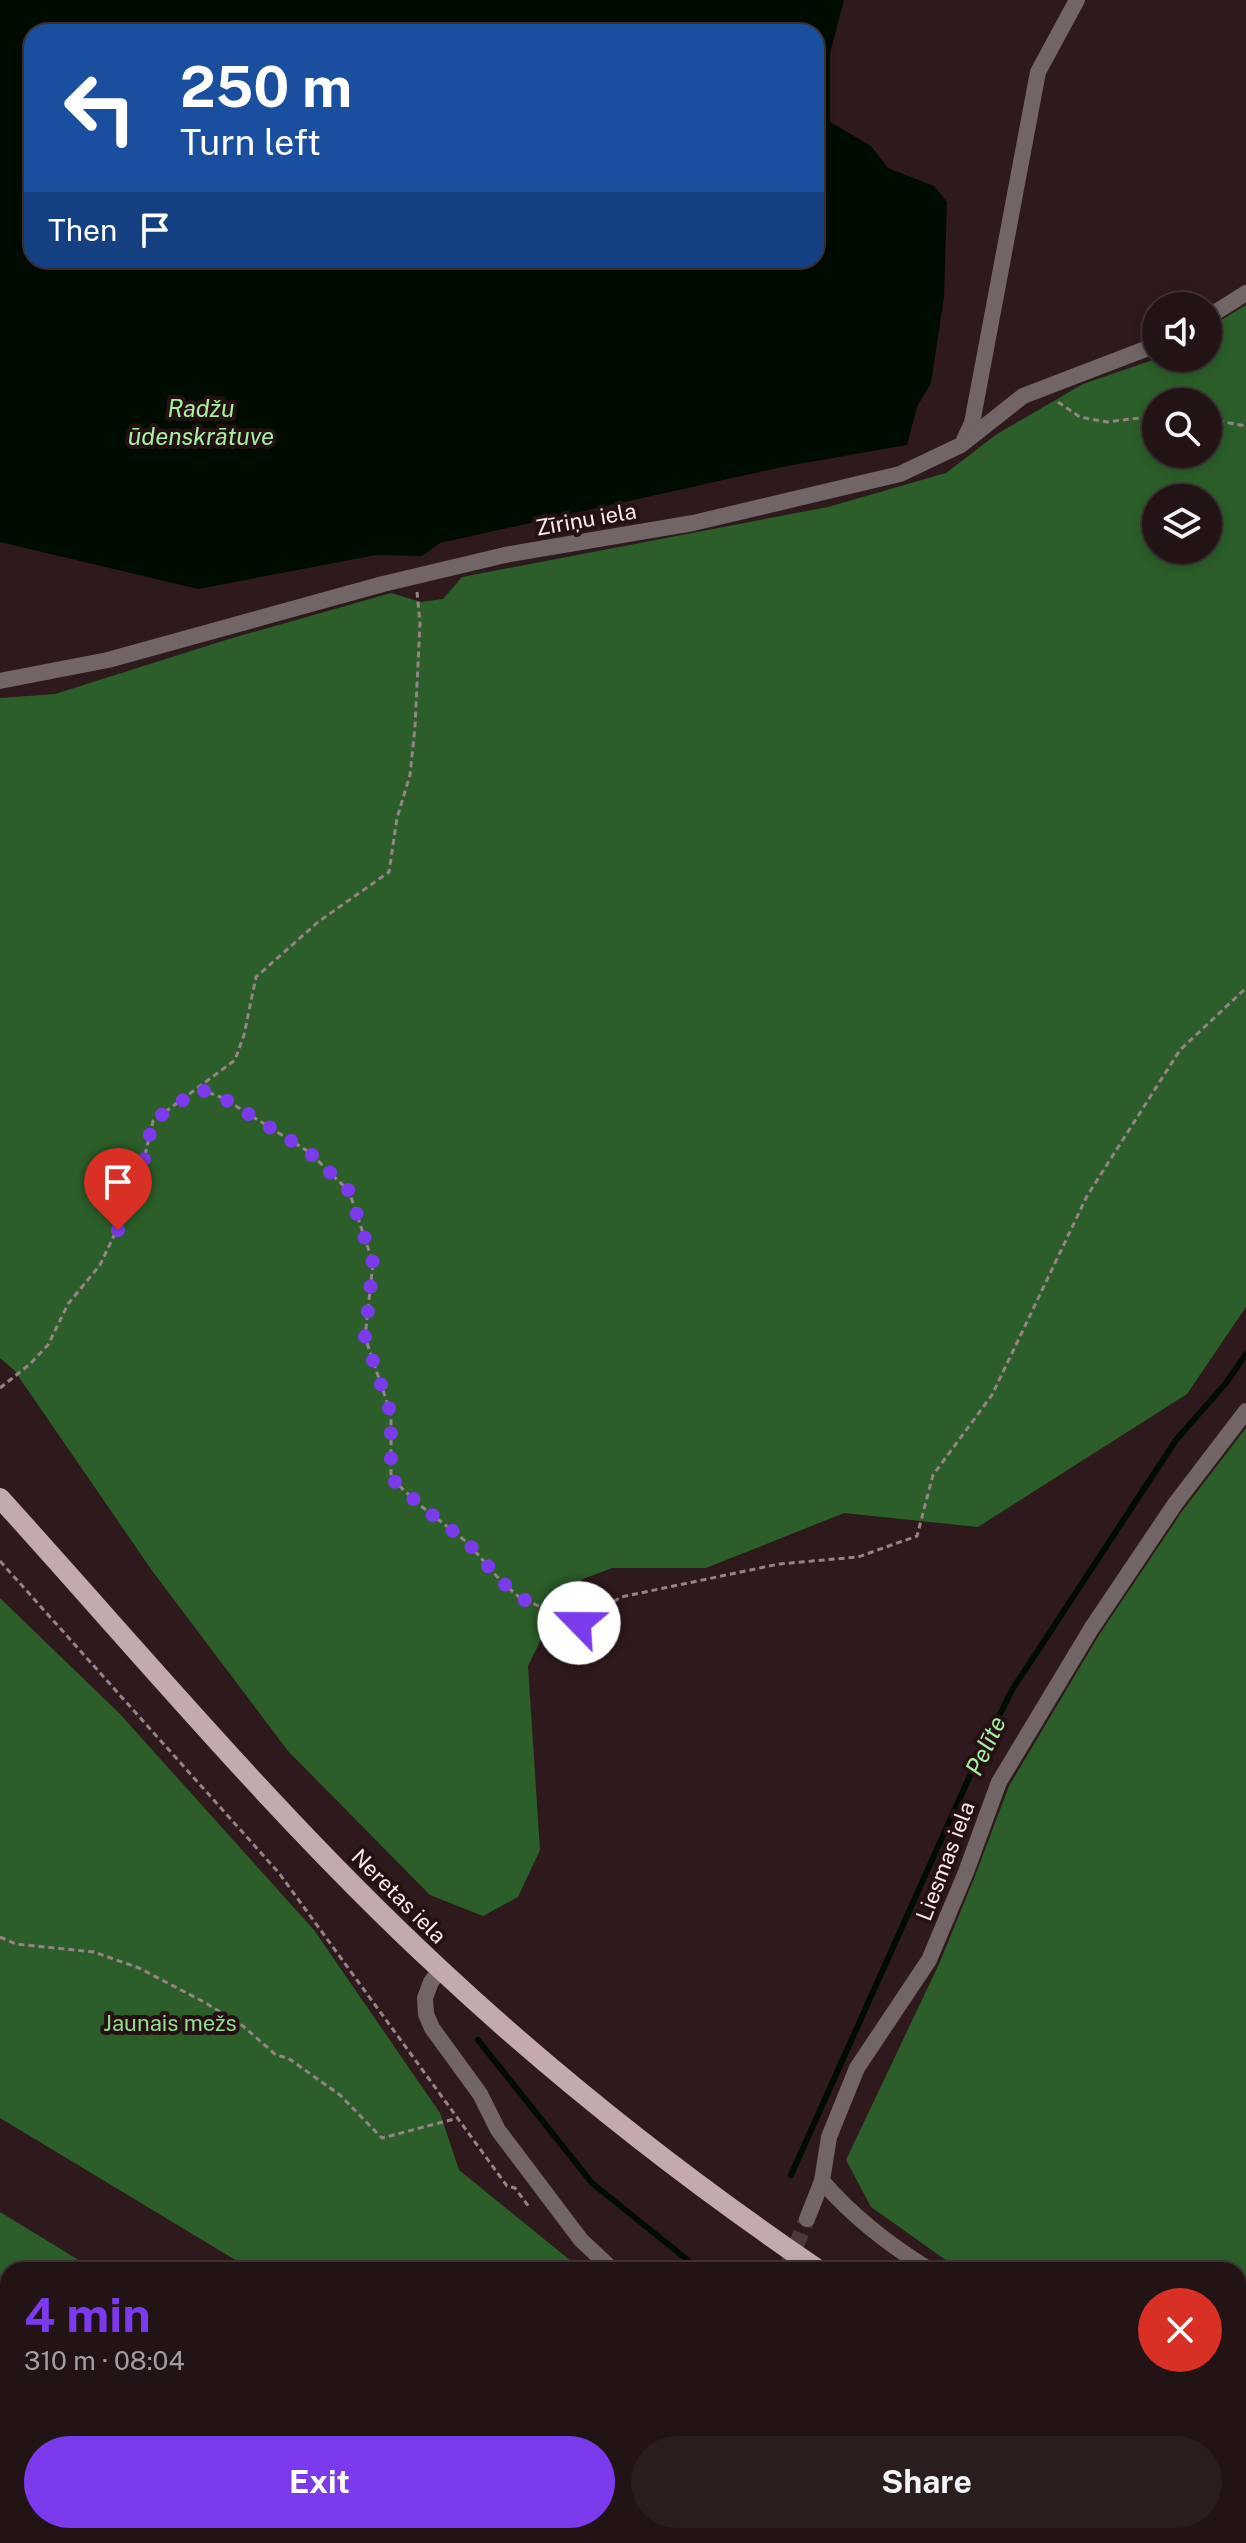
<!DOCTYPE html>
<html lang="en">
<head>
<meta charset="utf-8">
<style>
	:root { --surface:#221415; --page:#2a1d1e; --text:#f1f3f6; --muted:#a29ea0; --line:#3f3334; --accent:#7c3aed }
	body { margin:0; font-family:"Public Sans",sans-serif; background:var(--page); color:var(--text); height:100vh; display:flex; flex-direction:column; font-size:30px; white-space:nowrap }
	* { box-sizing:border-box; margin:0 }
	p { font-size:26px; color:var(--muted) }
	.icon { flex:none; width:44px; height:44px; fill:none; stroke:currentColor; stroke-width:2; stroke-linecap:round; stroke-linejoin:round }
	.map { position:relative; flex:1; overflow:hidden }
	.side { position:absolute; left:0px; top:2262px; width:1246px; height:282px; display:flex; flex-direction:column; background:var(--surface); border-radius:24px 24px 0 0; box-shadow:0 4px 12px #0003,0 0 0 2px var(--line) }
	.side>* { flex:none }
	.banner { position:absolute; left:24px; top:24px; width:800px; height:244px; border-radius:24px; box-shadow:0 4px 12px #0003,0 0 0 2px var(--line); background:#1a4fa0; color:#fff; overflow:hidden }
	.controls { position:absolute; left:1142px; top:292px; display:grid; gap:16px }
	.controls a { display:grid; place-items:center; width:80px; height:80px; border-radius:50%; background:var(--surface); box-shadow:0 4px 12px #0003,0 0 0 2px var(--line); font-size:40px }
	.pin { position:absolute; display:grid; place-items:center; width:68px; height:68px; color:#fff; margin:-82px -34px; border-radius:50% 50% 50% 0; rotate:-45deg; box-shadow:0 0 8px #0007 }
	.pin .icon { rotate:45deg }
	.me { position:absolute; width:88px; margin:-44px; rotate:293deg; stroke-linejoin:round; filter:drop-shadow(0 0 6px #0008) }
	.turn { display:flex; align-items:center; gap:28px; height:168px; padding:0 24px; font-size:36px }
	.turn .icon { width:104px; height:104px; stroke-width:2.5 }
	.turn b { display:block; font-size:56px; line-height:68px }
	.then { display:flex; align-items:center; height:76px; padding:0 24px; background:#0003; gap:16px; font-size:30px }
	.round { display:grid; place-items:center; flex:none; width:84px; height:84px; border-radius:42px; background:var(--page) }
	.overview { display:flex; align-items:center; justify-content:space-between; height:136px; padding:0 24px }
	h1 { font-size:48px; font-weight:700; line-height:60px; color:var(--accent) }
	.primary-button { display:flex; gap:16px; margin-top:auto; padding:16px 24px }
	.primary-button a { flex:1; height:92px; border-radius:48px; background:var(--accent); color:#fff; font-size:32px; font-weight:700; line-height:92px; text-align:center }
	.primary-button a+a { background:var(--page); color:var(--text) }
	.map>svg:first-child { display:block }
	.forest { fill:#2b5e29; fill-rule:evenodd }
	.water { fill:#000c00; fill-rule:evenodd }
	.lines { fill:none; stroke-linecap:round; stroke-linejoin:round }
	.stream { stroke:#000c00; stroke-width:6 }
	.minor-tunnel { stroke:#4c393b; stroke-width:16; stroke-dasharray:16 8; stroke-linecap:butt }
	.path { stroke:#958385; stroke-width:3; stroke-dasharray:6 4; stroke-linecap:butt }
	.minor { stroke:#716566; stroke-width:16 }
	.primary { stroke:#c3abad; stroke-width:20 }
	.route { stroke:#7c3aed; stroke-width:14; stroke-dasharray:0 25.2 }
	.labels { text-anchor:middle; stroke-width:8; stroke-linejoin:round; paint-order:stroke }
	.street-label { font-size:22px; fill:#f8e9ea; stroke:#241113 }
	.park-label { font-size:22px; fill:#95de91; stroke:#241113 }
	.water-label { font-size:24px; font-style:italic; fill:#a6f0a2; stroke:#241113 }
</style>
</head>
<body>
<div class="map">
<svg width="1246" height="2543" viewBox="0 0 1246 2543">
	<rect width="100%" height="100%" fill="#2e1a1c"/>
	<g class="forest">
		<path d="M1246 305V1307L1187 1394 978 1527 844 1513 706 1568H612L583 1579 560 1601 528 1666 540 1850 518 1897 483 1916 430 1895 288 1751 153 1572 14 1370 0 1358V698L55 694 229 639 391 593 421 602 443 599 462 577 828 507 946 473 997 434 1083 384 1159 358H1208V328ZM1208 402V454H1156V402ZM1156 498H1208V550H1156Z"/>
		<polygon points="1246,1428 1246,2356 1238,2355 1238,2270 960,2270 871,2207 846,2160 939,1964 975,1876 1009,1786 1099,1635 1183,1510"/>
		<polygon points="0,1598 120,1714 314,1930 440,2113 459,2170 582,2270 252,2270 0,2118"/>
		<polygon points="0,2212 95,2270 8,2270 8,2536 540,2536 552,2543 0,2543"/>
		<polygon points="699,2536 1143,2536 1163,2543 710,2543"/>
	</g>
	<path class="water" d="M0 0H844L830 53V122L871 146 888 168 934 186 947 202 944 297 931 383 917 407 907 445 787 466 440 543 422 556 376 555 198 589 0 542ZM32 32H816V260H32Z"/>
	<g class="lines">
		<g class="stream">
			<polyline points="478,2040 592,2183 700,2270"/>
			<polyline points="791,2175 972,1771 1012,1690 1176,1440 1226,1383 1246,1354"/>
			<polyline points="643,2543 646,2536"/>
		</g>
		<polyline class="minor-tunnel" points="786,2270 807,2219"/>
		<g class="path">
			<polyline points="1058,402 1080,417 1107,422 1156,416"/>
			<polyline points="1208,419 1246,426"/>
			<polyline points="199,1089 223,1098 309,1152 349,1191 373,1263 365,1337 391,1414 391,1478 421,1506 468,1543 500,1580 520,1598 579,1623 621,1597 779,1564 858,1557 917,1536 933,1475 992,1395 1087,1196 1180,1050 1246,988"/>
			<polyline points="0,1388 30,1364 48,1345 68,1304 100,1265 138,1185 153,1121 235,1060 244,1035 256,977 318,922 389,872 397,818 410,775 415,727 420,623 417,592"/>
			<polyline points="0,1561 279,1873 507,2186 515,2188 529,2207"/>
			<polyline points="0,1937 16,1944 94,1952 139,1968 204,2002 243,2026 276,2055 288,2058 340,2095 382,2138 458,2118"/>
			<polyline points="1094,2536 1107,2543"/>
		</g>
		<g class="minor">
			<polyline points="1208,317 1246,293"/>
			<polyline points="964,440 972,423 1038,72 1077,0"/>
			<polyline points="0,681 108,660 383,584 505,555 693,523 900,474 961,445 1023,396 1156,345"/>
			<polyline points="440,1970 431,1982 425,1998 426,2014 432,2028 480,2094 498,2130 581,2240 613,2270"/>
			<path d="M822 2181C853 2217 889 2245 930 2270"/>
			<polyline points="807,2219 822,2181 829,2137 857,2068 929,1960 966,1872 999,1782 1091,1629 1175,1504 1246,1411"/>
			<polyline points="1238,2383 1246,2387"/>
			<polyline points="1238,2429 1246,2430"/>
		</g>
		<g class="primary">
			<path d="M0 1498C144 1657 283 1824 441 1970 559 2080 685 2179 819 2270"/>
			<polyline points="1238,2508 1246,2511"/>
		</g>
	</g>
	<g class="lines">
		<polyline class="route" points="118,1230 138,1185 153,1121 199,1089 223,1098 309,1152 349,1191 373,1263 365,1337 391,1414 391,1478 421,1506 468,1543 500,1580 520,1598 579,1623"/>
	</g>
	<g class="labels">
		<g class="street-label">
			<text transform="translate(586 519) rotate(-10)" y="8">Zīriņu iela</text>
			<text transform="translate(945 1861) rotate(-69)" y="8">Liesmas iela</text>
			<text transform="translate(399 1896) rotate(45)" y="8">Neretas iela</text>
		</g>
		<g class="park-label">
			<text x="170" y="2031">Jaunais mežs</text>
		</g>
		<g class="water-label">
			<text x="201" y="417">Radžu<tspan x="201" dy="28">ūdenskrātuve</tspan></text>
			<text transform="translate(986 1746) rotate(-65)" y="8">Pelīte</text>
		</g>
	</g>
</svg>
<div class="controls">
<a><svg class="icon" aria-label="sound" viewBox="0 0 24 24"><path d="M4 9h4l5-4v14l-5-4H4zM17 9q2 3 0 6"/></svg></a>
<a><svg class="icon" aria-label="search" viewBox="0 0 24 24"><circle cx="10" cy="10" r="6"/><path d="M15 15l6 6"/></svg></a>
<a><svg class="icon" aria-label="layers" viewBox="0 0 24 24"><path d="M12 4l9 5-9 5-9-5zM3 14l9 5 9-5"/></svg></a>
</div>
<div class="pin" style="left:118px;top:1230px;background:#d93025"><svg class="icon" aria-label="arrive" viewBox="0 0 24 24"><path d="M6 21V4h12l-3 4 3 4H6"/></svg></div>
<svg class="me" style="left:579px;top:1623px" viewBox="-20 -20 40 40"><circle r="19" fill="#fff"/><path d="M0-13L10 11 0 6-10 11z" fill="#7c3aed"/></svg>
<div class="banner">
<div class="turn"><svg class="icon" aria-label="left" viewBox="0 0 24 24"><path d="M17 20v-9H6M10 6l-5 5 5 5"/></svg><div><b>250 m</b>Turn left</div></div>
<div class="then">Then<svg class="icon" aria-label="arrive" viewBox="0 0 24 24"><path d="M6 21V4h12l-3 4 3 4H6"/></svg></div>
</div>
<section class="side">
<div class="overview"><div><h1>4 min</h1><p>310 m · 08:04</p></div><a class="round" style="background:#d93025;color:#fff"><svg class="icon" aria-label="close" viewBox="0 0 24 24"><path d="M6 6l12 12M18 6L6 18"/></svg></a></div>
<div class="primary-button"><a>Exit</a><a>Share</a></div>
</section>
</div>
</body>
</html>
